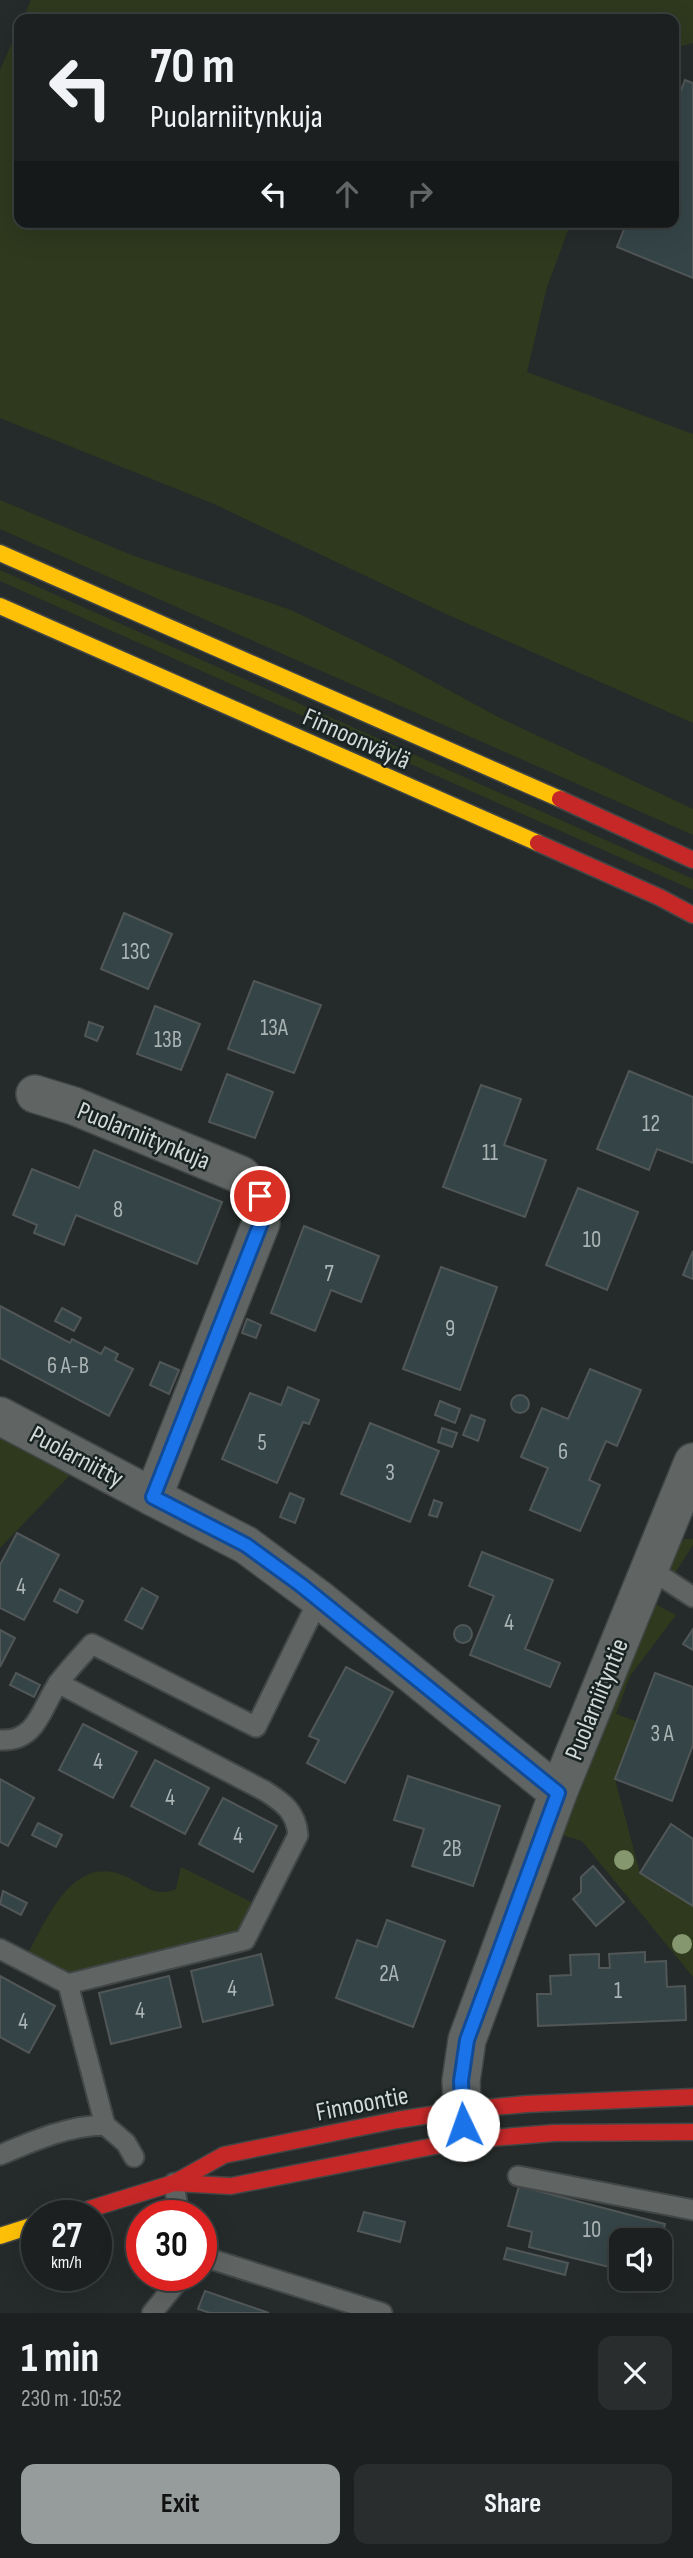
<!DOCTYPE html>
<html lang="en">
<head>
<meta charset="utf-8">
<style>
	:root { --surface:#1c2020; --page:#292d2d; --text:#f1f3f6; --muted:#a0a3a5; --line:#3a3e3e; --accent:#959c9b }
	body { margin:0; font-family:"Sofia Sans Condensed",sans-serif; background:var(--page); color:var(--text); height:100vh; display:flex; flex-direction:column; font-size:26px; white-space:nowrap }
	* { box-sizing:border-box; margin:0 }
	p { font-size:23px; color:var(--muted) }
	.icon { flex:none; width:38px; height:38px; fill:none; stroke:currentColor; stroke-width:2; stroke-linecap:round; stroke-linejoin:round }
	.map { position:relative; height:2313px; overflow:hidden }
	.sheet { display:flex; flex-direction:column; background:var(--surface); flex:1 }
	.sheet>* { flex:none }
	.guide { position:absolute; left:14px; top:14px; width:665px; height:214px; border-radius:14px; box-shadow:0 7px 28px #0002,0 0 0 2px var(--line); background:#1c2020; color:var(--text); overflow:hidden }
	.fabs { position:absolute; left:609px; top:2228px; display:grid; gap:14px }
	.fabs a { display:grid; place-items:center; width:63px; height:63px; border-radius:14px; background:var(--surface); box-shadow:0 7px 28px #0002,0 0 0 2px var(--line); font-size:35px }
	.speed { position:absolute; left:21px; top:2200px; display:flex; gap:14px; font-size:35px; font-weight:700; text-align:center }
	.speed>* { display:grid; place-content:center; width:91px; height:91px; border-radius:50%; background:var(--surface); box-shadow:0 7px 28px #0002,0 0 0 2px var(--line); line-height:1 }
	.speed small { font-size:18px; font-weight:400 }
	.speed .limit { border:10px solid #d22; background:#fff; color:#111 }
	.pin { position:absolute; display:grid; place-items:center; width:60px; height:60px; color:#fff; margin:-30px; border:4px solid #fff; border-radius:50%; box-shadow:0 2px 7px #0007 }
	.me { position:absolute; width:77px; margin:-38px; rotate:357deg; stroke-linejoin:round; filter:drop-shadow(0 0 5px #0008) }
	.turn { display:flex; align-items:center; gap:24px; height:147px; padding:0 21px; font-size:32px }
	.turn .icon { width:91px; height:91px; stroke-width:2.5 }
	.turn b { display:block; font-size:49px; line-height:60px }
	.lanes { display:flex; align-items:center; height:66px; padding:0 21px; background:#0003; justify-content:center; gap:35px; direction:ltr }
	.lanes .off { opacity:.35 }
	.round { display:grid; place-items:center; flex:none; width:74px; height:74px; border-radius:14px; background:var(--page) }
	.headline { display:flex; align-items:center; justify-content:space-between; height:119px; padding:0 21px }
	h1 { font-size:42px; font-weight:700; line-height:52px }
	.cta { display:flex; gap:14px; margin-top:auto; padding:14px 21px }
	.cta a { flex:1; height:80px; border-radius:14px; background:var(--accent); color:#111; font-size:28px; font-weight:700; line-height:80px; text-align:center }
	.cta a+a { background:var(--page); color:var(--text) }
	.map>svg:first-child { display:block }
	.green { fill:#2e391e }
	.building { fill:#354547; stroke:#515657; stroke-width:2 }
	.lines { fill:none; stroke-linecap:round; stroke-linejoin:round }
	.lane-casing { stroke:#424646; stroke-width:23 }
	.street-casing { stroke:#424646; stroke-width:40 }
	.slow-casing { stroke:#424646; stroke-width:19 }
	.jam-casing { stroke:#424646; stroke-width:19 }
	.lane { stroke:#606564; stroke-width:19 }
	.street { stroke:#606564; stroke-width:37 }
	.slow { stroke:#ffc107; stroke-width:16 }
	.jam { stroke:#c62828; stroke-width:16 }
	.tree { fill:#84976f }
	.route-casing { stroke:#114b97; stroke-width:18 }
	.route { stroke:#1a73e8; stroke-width:12 }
	.labels { text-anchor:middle; stroke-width:5; stroke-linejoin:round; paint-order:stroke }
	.number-label { font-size:23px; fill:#abb4b4 }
	.street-label { font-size:26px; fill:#d2d9d8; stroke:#192422 }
</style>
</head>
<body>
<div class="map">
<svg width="693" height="2313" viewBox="0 0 693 2313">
	<rect width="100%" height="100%" fill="#252b2a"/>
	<g class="green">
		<polygon points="31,0 693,0 693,43 674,48 674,19 23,19"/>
		<polygon points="19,27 19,222 571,222 547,287 527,372 693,434 693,723 446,614 214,504 0,418 0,70"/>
		<polygon points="0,500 129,554 291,610 390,658 500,718 693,809 693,835 0,529"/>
		<polygon points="0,570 693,879 693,890 0,581"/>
		<polygon points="0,1434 71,1474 0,1548"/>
		<polygon points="685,1539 693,1539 693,1545 675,1573 662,1560 664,1554"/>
		<polygon points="642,1597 676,1615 630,1676 616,1714 636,1721 615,1779 640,1873 693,1906 693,1977 582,1841 552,1832"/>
		<path d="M181 1867 255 1904 240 1932 73 1974 54 1970 26 1957C48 1918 74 1848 131 1879 148 1888 157 1897 176 1889Z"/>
	</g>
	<g class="building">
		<polygon points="685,80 693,83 693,278 617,247 627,222 674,222 674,108"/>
		<polygon points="124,913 172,934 148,989 101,969"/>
		<polygon points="254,981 321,1005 294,1073 228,1049"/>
		<polygon points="155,1006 200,1024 181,1070 137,1054"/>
		<polygon points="89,1022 103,1027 97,1041 85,1036"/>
		<polygon points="629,1071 693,1097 693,1163 657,1149 649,1170 597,1149"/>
		<polygon points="227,1074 273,1092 255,1138 209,1122"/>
		<polygon points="481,1085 521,1099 504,1145 546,1160 525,1217 443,1187"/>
		<polygon points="94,1150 222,1202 197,1264 76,1215 64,1245 34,1233 37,1225 13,1215 32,1169 79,1188"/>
		<polygon points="578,1188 638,1212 607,1290 546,1265"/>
		<polygon points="304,1226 379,1256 361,1302 331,1290 315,1331 271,1313"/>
		<polygon points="693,1251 693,1279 683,1275"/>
		<polygon points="441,1267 497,1287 460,1390 403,1369"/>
		<polygon points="0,1306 70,1343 72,1339 101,1354 105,1347 118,1354 115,1360 133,1369 109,1416 0,1358"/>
		<polygon points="62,1308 81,1318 74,1331 55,1321"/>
		<polygon points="247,1319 261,1325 256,1338 242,1333"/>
		<polygon points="160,1362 179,1370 169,1394 150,1385"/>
		<polygon points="590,1369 641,1390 617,1446 606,1441 589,1480 600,1485 580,1531 530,1510 548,1468 521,1457 542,1408 568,1419"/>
		<polygon points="288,1387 319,1400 309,1424 303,1422 277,1483 222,1459 250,1393 281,1405"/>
		<circle cx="520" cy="1404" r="9"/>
		<polygon points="440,1401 460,1409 455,1423 435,1415"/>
		<polygon points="471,1415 485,1420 478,1441 463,1435"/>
		<polygon points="370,1423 439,1451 410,1522 341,1494"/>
		<polygon points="442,1428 457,1433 452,1447 438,1442"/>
		<polygon points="290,1493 304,1499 295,1523 280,1517"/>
		<polygon points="434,1500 442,1503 437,1517 429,1515"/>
		<polygon points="17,1533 59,1555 24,1620 0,1608 0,1565"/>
		<polygon points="482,1552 553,1580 525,1649 560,1663 550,1687 470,1655 494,1596 469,1586"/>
		<polygon points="142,1588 158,1597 142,1629 125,1620"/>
		<polygon points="60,1589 83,1601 77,1613 54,1601"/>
		<circle cx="463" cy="1634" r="9"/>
		<polygon points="693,1629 693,1650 683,1644"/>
		<polygon points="0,1630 15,1638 0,1667"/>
		<polygon points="346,1667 393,1692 345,1783 307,1763 319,1740 309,1736"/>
		<polygon points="16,1673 40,1685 34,1697 10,1685"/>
		<polygon points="655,1673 693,1687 693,1745 672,1801 615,1779"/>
		<polygon points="83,1724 137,1752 113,1798 59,1770"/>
		<polygon points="155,1760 209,1788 185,1834 131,1806"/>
		<polygon points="408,1776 500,1806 473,1886 412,1866 424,1829 394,1820"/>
		<polygon points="0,1779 34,1798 8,1846 0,1842"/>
		<polygon points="223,1798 277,1826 253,1872 199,1844"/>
		<polygon points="38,1823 62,1835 56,1847 32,1835"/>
		<polygon points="671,1824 693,1839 693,1906 640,1873"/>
		<polygon points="593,1866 624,1902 596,1926 573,1899 581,1892 581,1877"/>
		<polygon points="3,1891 27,1903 21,1915 0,1904"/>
		<polygon points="387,1920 445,1941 413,2027 336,1998 357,1940 377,1947"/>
		<polygon points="645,1952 645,1962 666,1961 667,1987 685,1986 686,2020 538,2026 537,1994 551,1994 550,1976 571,1975 570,1955 599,1954 599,1968 610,1968 609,1954"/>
		<polygon points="261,1954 273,2005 203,2022 191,1971"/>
		<polygon points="0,1976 55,2006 29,2053 0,2037"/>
		<polygon points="169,1976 181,2027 111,2044 99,1993"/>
		<polygon points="519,2186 665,2224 660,2246 660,2240 621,2240 621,2270 529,2247 532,2232 508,2226"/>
		<polygon points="364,2212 405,2222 400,2242 358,2231"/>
		<polygon points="507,2248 568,2263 565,2275 504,2259"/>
		<polygon points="205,2291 269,2313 210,2313 198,2309"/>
	</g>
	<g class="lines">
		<g class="lane-casing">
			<g id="lane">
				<polyline points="650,1569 693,1597"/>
				<path d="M0 1740C38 1742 41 1707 59 1682 69 1669 81 1656 92 1644L256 1727 319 1599"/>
				<path d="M0 1949 68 1984 245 1940 298 1835C296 1812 284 1803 265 1791L58 1683"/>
				<polyline points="68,1984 105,2125"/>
				<path d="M0 2155C35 2140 67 2126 105 2125L126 2143 134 2157"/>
				<polyline points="518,2176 693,2210"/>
				<polyline points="174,2183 179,2216"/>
				<polyline points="201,2256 382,2313"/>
				<polyline points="152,2313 175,2285 178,2275"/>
			</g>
		</g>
		<g class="street-casing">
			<g id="street">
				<polyline points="35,1094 74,1106 241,1175 260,1196 261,1223 153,1497 246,1545 319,1599 558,1793"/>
				<polyline points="0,1416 153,1497"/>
				<polyline points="464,2139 461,2081 467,2040 558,1793 693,1462"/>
			</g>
		</g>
		<g class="slow-casing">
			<g id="slow">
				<polyline points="0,553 560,799"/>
				<polyline points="0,606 538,843"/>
				<polyline points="0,2236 37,2224"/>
			</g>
		</g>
		<g class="jam-casing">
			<g id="jam">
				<polyline points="560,799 693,860"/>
				<polyline points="538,843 659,897 693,915"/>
				<polyline points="174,2183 231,2186 465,2140 554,2133 693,2132"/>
				<polyline points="67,2216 174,2183 224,2155 397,2120 462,2110 527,2104 693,2097"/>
			</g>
		</g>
		<use href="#lane" class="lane"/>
		<use href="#street" class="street"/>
		<use href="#slow" class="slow"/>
		<use href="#jam" class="jam"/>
	</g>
	<g class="tree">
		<circle cx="624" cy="1860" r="10"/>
		<circle cx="682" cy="1944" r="10"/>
	</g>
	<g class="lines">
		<g class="route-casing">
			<polyline id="route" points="260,1196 261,1223 153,1497 246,1545 301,1585 558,1793 467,2040 461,2081 463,2125"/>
		</g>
		<use href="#route" class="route"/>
	</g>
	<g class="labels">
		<g class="number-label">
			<text x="136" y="959">13C</text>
			<text x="274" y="1035">13A</text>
			<text x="168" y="1047">13B</text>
			<text x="651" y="1131">12</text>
			<text x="490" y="1160">11</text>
			<text x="118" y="1217">8</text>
			<text x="592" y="1247">10</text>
			<text x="329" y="1281">7</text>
			<text x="450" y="1336">9</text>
			<text x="68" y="1373">6 A-B</text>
			<text x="262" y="1450">5</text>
			<text x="563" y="1459">6</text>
			<text x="390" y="1480">3</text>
			<text x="21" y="1594">4</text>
			<text x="509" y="1630">4</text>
			<text x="662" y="1741">3 A</text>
			<text x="98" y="1769">4</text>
			<text x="170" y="1805">4</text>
			<text x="238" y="1843">4</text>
			<text x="452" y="1856">2B</text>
			<text x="389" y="1981">2A</text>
			<text x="232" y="1996">4</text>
			<text x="618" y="1998">1</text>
			<text x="140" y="2018">4</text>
			<text x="23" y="2029">4</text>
			<text x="592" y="2237">10</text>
		</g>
		<g class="street-label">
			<text transform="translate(357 738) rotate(24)" y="9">Finnoonväylä</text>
			<text transform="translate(144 1135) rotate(22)" y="9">Puolarniitynkuja</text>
			<text transform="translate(77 1456) rotate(28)" y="9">Puolarniitty</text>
			<text transform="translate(596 1699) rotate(-68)" y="9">Puolarniityntie</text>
			<text transform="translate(362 2103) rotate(-11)" y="9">Finnoontie</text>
		</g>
	</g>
</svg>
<div class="fabs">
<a><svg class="icon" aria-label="sound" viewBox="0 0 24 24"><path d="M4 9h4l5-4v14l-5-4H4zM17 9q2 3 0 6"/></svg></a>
</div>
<div class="speed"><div>27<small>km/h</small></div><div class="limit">30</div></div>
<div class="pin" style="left:260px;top:1196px;background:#d93025"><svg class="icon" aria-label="arrive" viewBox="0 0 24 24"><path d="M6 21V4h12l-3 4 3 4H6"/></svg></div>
<svg class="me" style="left:463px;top:2125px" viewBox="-20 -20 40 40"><circle r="19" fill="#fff"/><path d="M0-13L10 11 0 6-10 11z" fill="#1a73e8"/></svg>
<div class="guide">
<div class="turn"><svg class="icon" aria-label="left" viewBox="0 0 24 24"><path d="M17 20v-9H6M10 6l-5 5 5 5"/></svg><div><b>70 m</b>Puolarniitynkuja</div></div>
<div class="lanes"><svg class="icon" aria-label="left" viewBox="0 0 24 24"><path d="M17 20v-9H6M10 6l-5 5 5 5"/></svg><svg class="icon off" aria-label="ahead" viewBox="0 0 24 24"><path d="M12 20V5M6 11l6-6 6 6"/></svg><svg class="icon off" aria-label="right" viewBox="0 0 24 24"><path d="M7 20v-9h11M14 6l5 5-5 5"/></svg></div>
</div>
</div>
<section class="sheet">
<div class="headline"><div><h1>1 min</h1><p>230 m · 10:52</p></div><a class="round"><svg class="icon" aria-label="close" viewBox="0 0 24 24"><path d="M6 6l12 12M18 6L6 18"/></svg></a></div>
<div class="cta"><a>Exit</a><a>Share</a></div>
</section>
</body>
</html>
